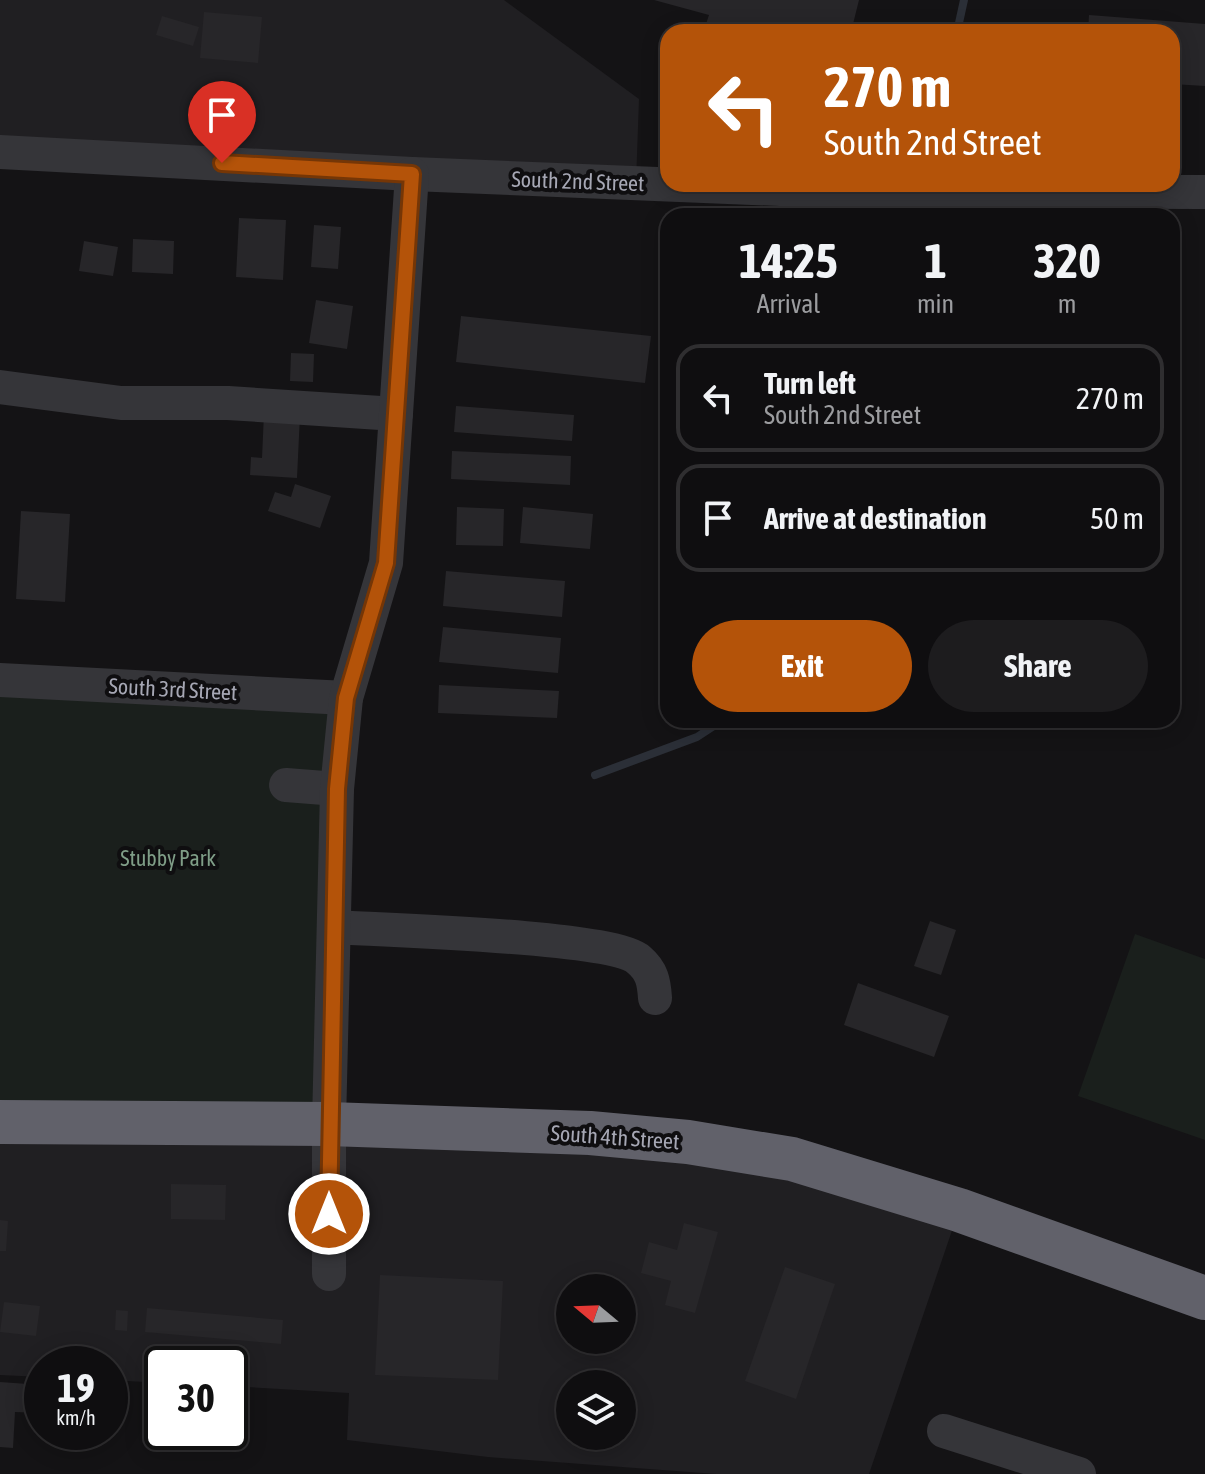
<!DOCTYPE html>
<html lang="en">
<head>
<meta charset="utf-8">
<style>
	:root { --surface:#0f0e10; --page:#1d1c1e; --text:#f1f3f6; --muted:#9b9c9f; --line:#2f2e30; --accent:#b45309 }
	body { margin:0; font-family:"Asap Condensed",sans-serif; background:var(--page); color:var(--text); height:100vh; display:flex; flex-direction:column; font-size:30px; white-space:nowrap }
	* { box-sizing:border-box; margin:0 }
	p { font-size:26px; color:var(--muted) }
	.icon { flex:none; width:44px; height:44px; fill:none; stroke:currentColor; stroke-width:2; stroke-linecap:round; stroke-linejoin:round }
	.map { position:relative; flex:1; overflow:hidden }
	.details { position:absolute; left:660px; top:208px; width:520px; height:520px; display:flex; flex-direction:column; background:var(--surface); border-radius:24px; box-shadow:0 4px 20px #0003,0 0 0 2px var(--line) }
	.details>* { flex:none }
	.guide { position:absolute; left:660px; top:24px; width:520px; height:168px; border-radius:24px; box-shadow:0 4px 20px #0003,0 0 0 2px var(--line); background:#b45309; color:#fff; overflow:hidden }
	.needle { width:52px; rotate:289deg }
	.controls { position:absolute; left:556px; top:1274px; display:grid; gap:16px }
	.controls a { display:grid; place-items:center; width:80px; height:80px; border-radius:50%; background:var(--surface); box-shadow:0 4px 20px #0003,0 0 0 2px var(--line); font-size:40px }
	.speed { position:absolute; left:24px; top:1346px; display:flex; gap:16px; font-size:40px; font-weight:700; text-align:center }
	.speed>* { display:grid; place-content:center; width:104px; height:104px; border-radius:50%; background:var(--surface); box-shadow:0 4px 20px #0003,0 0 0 2px var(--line); line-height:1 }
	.speed small { font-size:20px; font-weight:400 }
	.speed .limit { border:4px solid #111; border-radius:12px; background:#fff; color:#111 }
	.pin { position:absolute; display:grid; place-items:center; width:68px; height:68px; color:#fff; margin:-82px -34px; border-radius:50% 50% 50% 0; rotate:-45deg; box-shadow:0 0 8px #0007 }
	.pin .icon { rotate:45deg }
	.me { position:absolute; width:88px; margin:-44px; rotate:0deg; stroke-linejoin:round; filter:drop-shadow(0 0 6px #0008) }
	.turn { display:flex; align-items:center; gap:28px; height:168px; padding:0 32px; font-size:36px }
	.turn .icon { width:104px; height:104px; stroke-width:2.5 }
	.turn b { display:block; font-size:56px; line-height:68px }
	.eta { display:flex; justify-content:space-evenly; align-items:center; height:136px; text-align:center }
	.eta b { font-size:48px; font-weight:700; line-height:56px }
	.primary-button { display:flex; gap:16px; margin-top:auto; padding:16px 32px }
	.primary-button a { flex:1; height:92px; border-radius:48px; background:var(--accent); color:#fff; font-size:32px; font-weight:700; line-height:92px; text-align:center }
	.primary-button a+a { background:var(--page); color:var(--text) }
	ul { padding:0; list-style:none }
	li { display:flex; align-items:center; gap:24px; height:108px; margin:0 16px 12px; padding:0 16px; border:4px solid var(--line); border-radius:24px }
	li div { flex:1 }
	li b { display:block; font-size:30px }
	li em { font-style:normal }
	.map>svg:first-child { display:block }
	.built { fill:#201f22; fill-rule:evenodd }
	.green { fill:#1a1f1c }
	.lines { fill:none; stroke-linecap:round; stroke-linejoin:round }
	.stream { stroke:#2b2f37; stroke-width:8 }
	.building { fill:#272629 }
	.minor { stroke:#353539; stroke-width:34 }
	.highway { stroke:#61616a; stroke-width:44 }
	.route-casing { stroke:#753606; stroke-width:20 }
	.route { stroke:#b45309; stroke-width:14 }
	.labels { text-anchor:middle; stroke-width:8; stroke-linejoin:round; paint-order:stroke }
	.street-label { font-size:22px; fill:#a6a7b4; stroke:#0f0e10 }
	.park-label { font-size:22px; fill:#7f9d87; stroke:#0f0e10 }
</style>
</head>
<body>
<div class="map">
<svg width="1205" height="1474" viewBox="0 0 1205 1474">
	<rect width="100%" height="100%" fill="#141315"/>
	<g class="built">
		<polygon points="0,0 504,0 639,99 636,183 0,152"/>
		<path d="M0 1122 566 1133 959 1210 869 1474H716L488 1457 347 1440 349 1393 230 1386V1364H162V1383L110 1380V1364H42V1377L0 1375ZM570 1288H622V1340H570ZM570 1384H622V1436H570Z"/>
	</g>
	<g class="green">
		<polygon points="0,680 346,698 329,1124 0,1122"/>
		<polygon points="1135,934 1205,959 1205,1140 1078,1096"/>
	</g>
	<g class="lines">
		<g class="stream">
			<polyline points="957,32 964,0"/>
			<polyline points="595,775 697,737 723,720"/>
		</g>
	</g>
	<g class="building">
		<polygon points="654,0 859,0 851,32 739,32 706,24 709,15"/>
		<polygon points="204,12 262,17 258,63 200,58"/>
		<polygon points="1089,15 1205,24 1205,86 1172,84 1172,32 1088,32"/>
		<polygon points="162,16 199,27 193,46 156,35"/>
		<polygon points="239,218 286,220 283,280 236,277"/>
		<polygon points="314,225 341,227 338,269 311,267"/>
		<polygon points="133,239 174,241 173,274 132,272"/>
		<polygon points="84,241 118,247 113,276 79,271"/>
		<polygon points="316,300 353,306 347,349 309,343"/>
		<polygon points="461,316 651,336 645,383 456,362"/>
		<polygon points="291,353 314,354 313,382 290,381"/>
		<polygon points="456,406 574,415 572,441 454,432"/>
		<polygon points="264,413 300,415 297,478 250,475 251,457 262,458"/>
		<polygon points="452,451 571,456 570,485 451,479"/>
		<polygon points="295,484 331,496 320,528 268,511 275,492 291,497"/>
		<polygon points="457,507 504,509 503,546 456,545"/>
		<polygon points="523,507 593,514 590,549 520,543"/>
		<polygon points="21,511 70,514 65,602 16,599"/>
		<polygon points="446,571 565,581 562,617 443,606"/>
		<polygon points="443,627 561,638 558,673 439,662"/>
		<polygon points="439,685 559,691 557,718 438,713"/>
		<polygon points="930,921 956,930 941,975 914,966"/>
		<polygon points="858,983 949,1016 934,1057 844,1025"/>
		<polygon points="171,1184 226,1185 225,1220 171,1219"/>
		<polygon points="0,1220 8,1221 6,1251 0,1251"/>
		<polygon points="684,1223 718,1232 695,1313 665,1305 671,1281 641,1273 649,1242 677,1250"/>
		<polygon points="785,1267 835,1284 796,1399 745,1381"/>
		<polygon points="380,1275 503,1281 498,1380 375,1375"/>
		<polygon points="4,1302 40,1306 36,1336 0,1332"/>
		<polygon points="147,1308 283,1320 281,1344 145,1332"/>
		<polygon points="116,1310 128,1311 127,1331 115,1330"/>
		<polygon points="0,1382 42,1385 42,1413 15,1412 13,1448 0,1447"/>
	</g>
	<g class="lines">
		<g class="minor">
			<polyline points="0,152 412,174 828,191 1205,192"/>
			<polyline points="0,387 121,403 228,403 396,414"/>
			<polyline points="0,680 346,698"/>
			<polyline points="286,785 337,789"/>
			<path d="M334 927C383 930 612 936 639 960 652 971 654 982 655 998"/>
			<polyline points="329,1274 329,1124 337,789 346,698 386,563 412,174"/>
			<polyline points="944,1431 1079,1474"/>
		</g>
		<polyline class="highway" points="0,1122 329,1124 590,1133 688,1142 792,1159 959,1210 1205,1298"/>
	</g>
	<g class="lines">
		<g class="route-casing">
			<polyline id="route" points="222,163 412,174 386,563 346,698 337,789 329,1214"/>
		</g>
		<use href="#route" class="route"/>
	</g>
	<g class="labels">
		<g class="street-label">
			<text transform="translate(578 181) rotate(2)" y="8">South 2nd Street</text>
			<text transform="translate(173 689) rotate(3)" y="8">South 3rd Street</text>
			<text transform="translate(615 1137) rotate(4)" y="8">South 4th Street</text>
		</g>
		<g class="park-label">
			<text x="168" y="866">Stubby Park</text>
		</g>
	</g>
</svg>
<div class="controls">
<a><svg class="needle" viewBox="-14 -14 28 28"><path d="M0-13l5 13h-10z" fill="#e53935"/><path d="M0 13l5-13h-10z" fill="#9b9c9f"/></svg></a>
<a><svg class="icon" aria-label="layers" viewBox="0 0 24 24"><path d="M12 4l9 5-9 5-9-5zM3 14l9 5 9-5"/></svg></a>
</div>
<div class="speed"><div>19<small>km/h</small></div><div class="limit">30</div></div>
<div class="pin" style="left:222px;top:163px;background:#d93025"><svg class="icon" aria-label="arrive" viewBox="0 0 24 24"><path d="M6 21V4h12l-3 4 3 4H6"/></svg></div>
<svg class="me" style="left:329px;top:1214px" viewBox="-20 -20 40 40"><circle r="17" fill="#b45309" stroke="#fff" stroke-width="3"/><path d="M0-11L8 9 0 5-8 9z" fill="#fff"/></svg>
<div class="guide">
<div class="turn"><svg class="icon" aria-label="left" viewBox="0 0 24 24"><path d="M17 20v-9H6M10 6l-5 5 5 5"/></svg><div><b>270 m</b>South 2nd Street</div></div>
</div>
<section class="details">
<div class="eta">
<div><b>14:25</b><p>Arrival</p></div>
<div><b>1</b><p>min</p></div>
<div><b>320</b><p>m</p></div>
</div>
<ul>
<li><svg class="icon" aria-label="left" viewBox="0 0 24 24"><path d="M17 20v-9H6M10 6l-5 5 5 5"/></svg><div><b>Turn left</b><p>South 2nd Street</p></div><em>270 m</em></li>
<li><svg class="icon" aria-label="arrive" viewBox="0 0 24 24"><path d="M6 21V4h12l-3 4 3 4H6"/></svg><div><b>Arrive at destination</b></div><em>50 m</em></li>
</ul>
<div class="primary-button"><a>Exit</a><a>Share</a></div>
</section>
</div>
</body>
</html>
